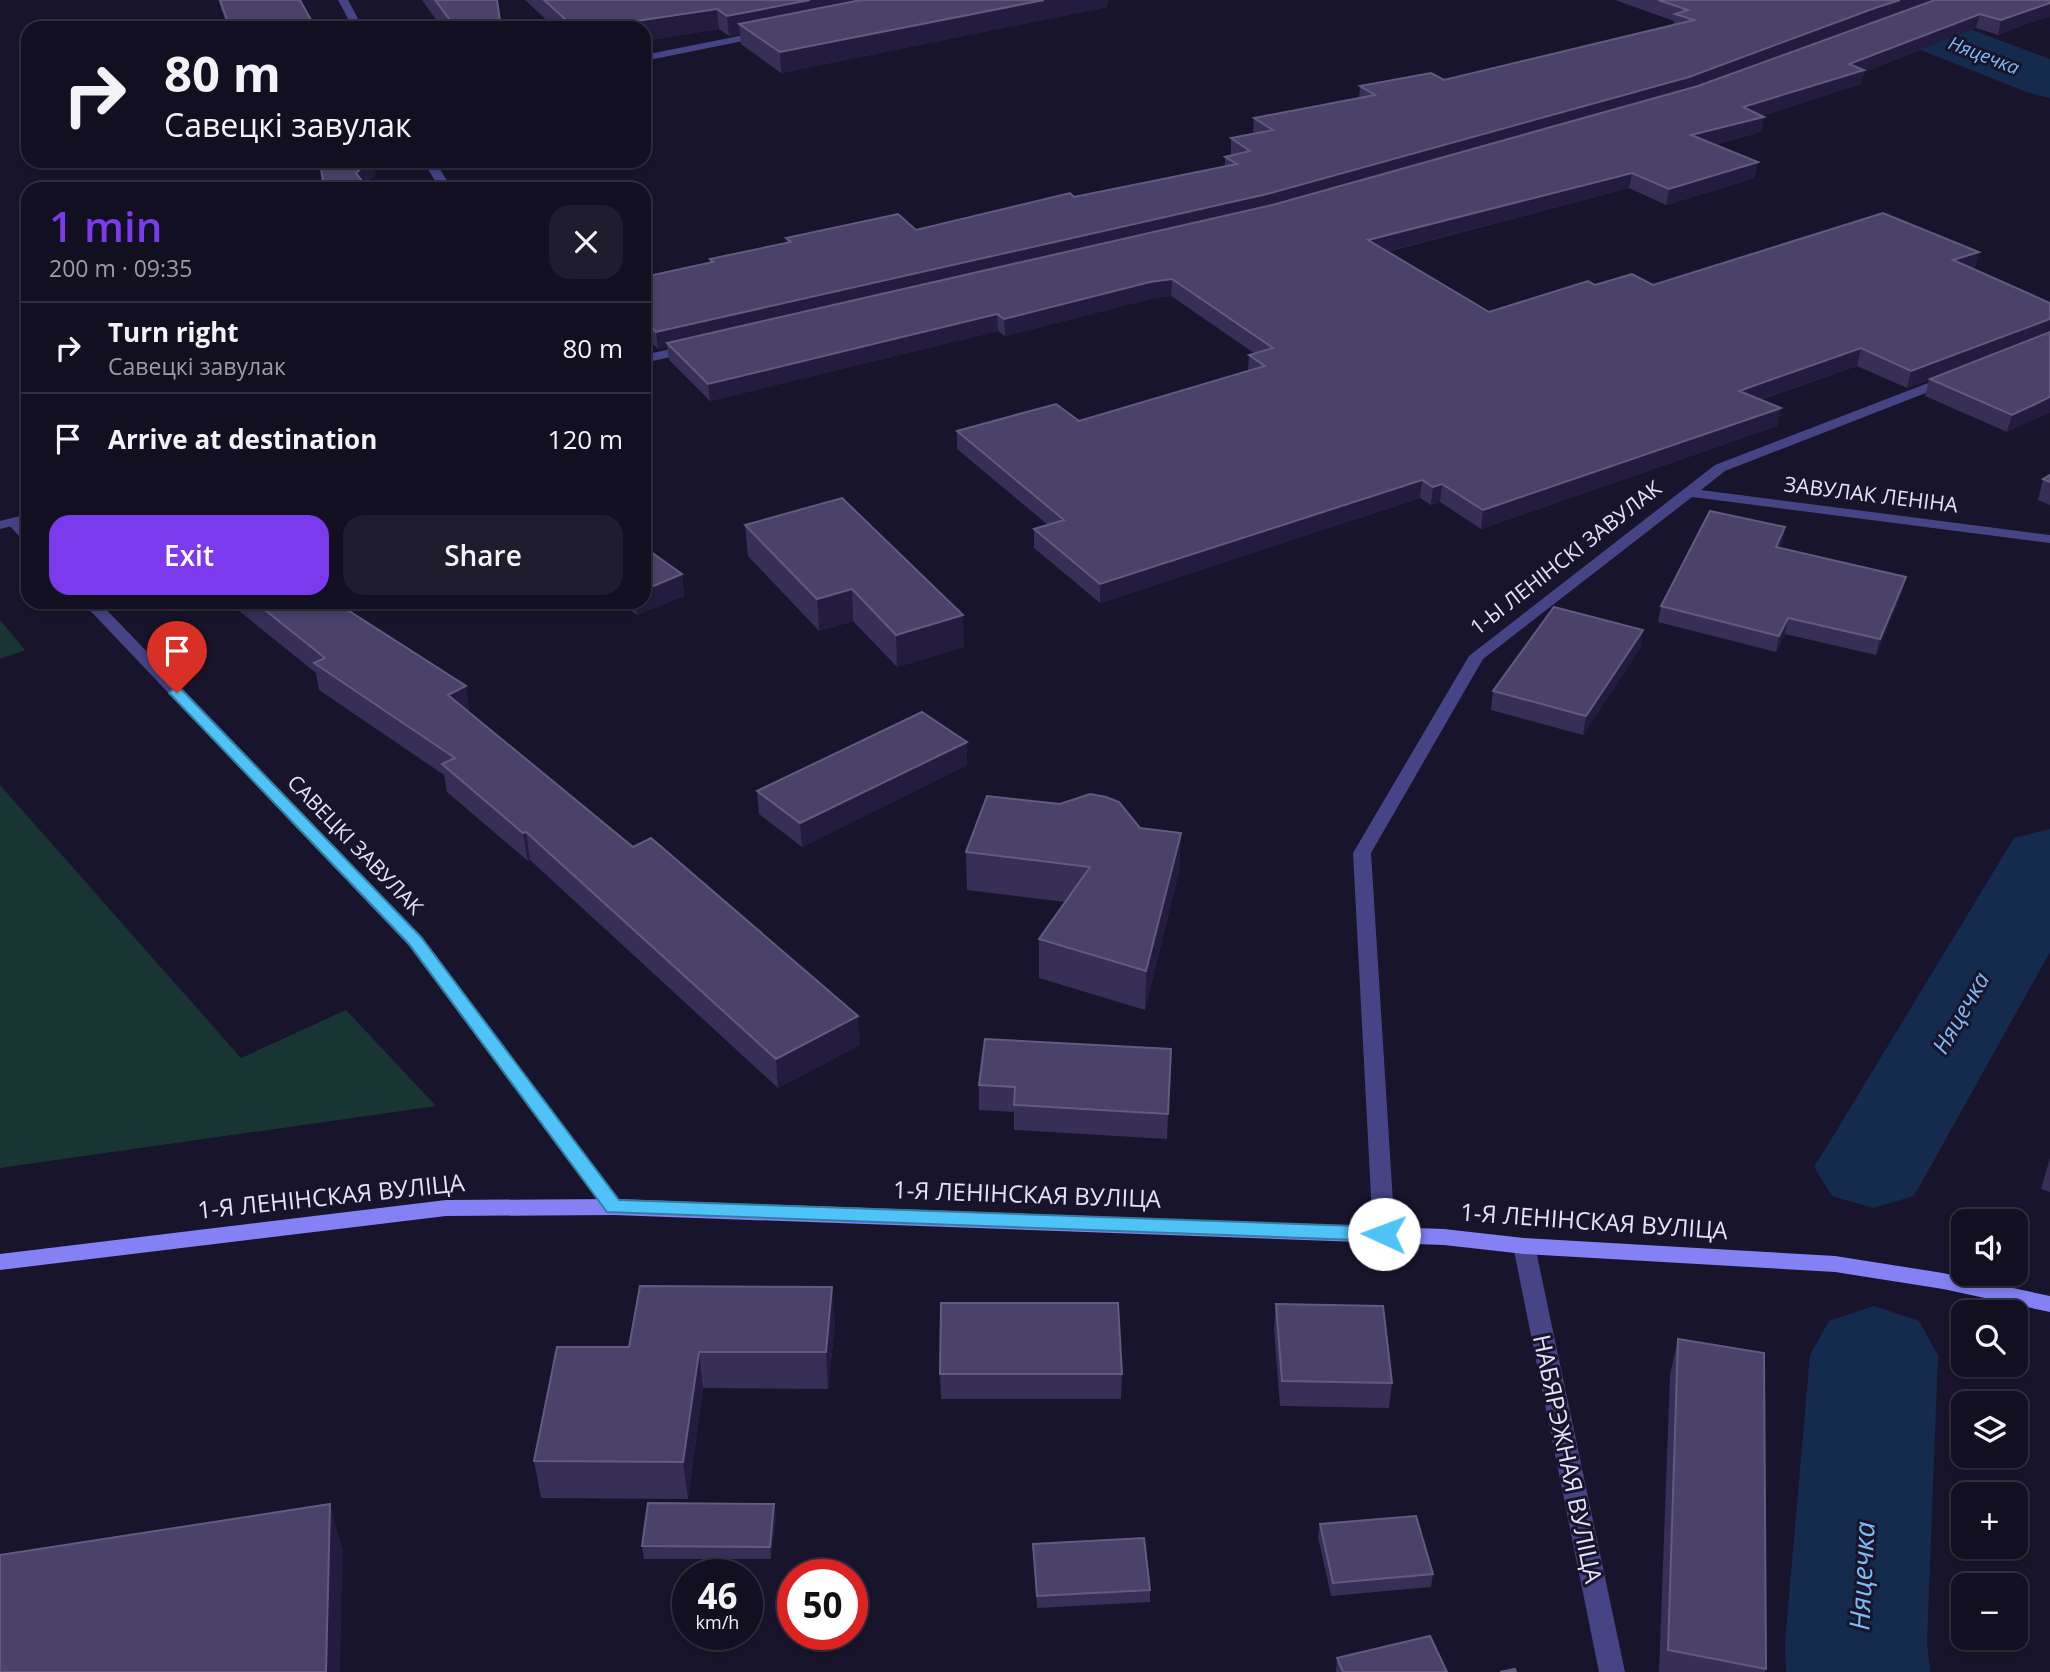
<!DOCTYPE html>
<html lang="en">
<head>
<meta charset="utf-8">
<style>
	:root { --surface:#120f20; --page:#1f1d2d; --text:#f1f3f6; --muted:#9c9ca5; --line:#312f3e; --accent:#7c3aed }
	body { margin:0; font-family:"Open Sans",sans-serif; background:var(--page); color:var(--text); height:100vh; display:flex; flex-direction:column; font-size:26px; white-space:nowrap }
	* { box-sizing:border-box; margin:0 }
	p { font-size:23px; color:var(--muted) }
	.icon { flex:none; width:38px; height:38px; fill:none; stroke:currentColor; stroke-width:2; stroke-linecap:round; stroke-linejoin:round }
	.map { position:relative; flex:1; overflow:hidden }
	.details { position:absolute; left:21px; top:182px; width:630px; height:427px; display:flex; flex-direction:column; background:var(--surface); border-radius:21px; box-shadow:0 4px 10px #0003,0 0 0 2px var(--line) }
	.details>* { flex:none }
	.hud { position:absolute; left:21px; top:21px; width:630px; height:147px; border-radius:21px; box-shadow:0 4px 10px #0003,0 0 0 2px var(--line); background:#120f20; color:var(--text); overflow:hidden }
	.tools { position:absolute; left:1951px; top:1209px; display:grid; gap:14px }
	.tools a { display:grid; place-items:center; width:77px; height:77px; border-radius:14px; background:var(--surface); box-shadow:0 4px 10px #0003,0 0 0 2px var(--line); font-size:35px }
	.speed { position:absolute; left:672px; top:1559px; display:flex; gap:14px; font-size:35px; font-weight:700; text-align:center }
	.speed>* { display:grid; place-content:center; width:91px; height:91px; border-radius:50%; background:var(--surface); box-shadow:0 4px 10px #0003,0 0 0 2px var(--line); line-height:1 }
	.speed small { font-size:18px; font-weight:400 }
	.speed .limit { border:10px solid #d22; background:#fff; color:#111 }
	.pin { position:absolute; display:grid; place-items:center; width:60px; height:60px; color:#fff; margin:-72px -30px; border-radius:50% 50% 50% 0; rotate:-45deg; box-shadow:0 0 7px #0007 }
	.pin .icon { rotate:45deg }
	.me { position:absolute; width:77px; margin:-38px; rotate:272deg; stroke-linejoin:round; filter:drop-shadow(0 0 5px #0008) }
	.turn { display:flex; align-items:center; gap:24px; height:147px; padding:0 28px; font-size:32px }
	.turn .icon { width:91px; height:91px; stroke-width:2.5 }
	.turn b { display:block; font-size:49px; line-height:60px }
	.round { display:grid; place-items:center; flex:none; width:74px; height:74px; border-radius:21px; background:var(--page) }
	.summary { display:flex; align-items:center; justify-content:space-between; height:119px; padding:0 28px }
	h1 { font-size:42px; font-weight:600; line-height:52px; color:var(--accent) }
	.action { display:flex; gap:14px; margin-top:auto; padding:14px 28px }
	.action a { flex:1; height:80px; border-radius:21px; background:var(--accent); color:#fff; font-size:28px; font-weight:600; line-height:80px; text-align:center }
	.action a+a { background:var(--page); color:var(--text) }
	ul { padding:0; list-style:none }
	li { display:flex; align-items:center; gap:21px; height:91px; padding:0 28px; border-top:2px solid var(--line) }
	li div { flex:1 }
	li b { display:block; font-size:26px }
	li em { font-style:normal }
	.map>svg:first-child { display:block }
	.green { fill:#183433 }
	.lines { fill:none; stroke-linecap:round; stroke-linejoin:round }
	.river { fill:#152b4e; fill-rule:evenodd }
	.minor { fill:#464485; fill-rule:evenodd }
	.tertiary { fill:#464485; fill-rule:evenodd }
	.secondary { fill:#8381f3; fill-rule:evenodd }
	.wall { fill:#372f56 }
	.shaded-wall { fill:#231c3e }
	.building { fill:#4a4268; stroke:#625b7f; stroke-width:2 }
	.route { fill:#4fc3f7; stroke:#337fa1; stroke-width:2 }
	.labels { text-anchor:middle; stroke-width:6; stroke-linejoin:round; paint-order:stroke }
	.far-water-label { font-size:19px; font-style:italic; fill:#79bbf2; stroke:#18142b }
	.street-label { font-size:21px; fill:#e4e1fc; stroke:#18142b }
	.water-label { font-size:23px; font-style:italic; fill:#79bbf2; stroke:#18142b }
	.near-street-label { font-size:24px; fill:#e4e1fc; stroke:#18142b }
	.near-water-label { font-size:28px; font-style:italic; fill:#79bbf2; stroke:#18142b }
</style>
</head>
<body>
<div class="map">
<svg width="2050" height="1672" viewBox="0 0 2050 1672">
	<rect width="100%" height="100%" fill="#18142b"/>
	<g class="green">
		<polygon points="0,620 25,650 0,659"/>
		<polygon points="0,785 241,1058 346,1010 436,1106 0,1168"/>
	</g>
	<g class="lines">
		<g class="river">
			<polygon points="1918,12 1938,17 2050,59 2050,98 2029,93 1898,41 1889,29 1898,17"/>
			<polygon points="2050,829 2050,952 1914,1196 1873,1208 1832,1196 1814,1167 1832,1138 2014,838"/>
			<polygon points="1874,1306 1919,1321 1938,1355 1927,1642 1930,1672 1786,1672 1785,1642 1810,1355 1829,1321"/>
		</g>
		<g class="minor">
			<polygon points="338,0 348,0 363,28 353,28"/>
			<polygon points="764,31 768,32 768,36 644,61 644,55"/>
			<polygon points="423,161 435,161 452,189 440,189"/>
			<polygon points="1949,375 1954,376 1954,382 1725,471 1701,490 2050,535 2050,543 1692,497 1483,659 1371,853 1395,1234 1391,1239 1384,1242 1377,1239 1373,1234 1353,853 1469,656 1715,465"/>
			<polygon points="13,518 28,529 28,541 23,540 6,522"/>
			<polygon points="82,602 99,602 422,937 621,1202 624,1207 621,1212 614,1215 607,1212 408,945"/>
			<polygon points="1524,1238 1532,1240 1535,1246 1625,1672 1599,1672 1513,1246 1516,1240"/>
		</g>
		<g class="tertiary">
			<polygon points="692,344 697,345 697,351 644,363 644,355"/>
			<polygon points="28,514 28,522 0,529 0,521"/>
		</g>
		<polygon class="secondary" points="614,1199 1444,1229 1524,1238 1835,1256 1943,1273 2050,1296 2050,1312 1943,1289 1835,1272 1524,1254 1444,1245 614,1215 446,1216 0,1270 0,1254 446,1200"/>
	</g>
	<g class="wall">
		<polygon points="218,0 300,0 315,28 228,28"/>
		<polygon points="422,0 497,0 501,28 442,28"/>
		<polygon points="525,0 1108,0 1107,7 781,73 741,44 740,34 729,36 719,29 644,41 644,28 555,28"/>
		<polygon points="1615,0 2050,0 2050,17 2034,21 1998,35 1976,28 1864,72 1861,84 1762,116 1764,117 1761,132 1713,145 1755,178 1666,205 1629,188 1387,252 1489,312 1595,285 1653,285 1975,269 1973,269 2050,303 2007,432 1925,396 1929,380 1907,388 1857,366 1760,400 1781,408 1777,426 1481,529 1440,502 1431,505 1420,498 1100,603 1034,548 1034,529 1048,525 957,449 957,431 1079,421 1248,371 1249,355 1254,353 1171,296 1150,299 1005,336 998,331 710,401 669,360 667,347 658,349 644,335 644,277 710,263 710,259 787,243 786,238 916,230 1225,167 1225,157 1233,155 1231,154 1231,138 1254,134 1253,133 1254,118 1359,98 1360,86 1444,80 1673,25 1674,21"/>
		<polygon points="2050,475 2050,505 2038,500 2043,479"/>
		<polygon points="745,525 964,647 897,667 853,621 819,631 748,556"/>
		<polygon points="1785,527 1782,542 1780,548 1906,577 1902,592 1876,655 1785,634 1776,652 1658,622 1661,606"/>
		<polygon points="682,574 684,596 637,615 619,602 644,602"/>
		<polygon points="228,602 360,602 345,608 470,713 860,1045 778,1088 530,860 528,861 447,792 444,775 319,690 316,673"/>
		<polygon points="1643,630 1640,648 1583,735 1491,710 1493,691"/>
		<polygon points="967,742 967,765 802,847 759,814 757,791"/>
		<polygon points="1140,828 1181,833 1179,871 1145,1010 1039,978 1039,939 1065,902 967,890 966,852"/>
		<polygon points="1171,1049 1167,1139 1014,1130 1014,1112 979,1110 979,1085"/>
		<polygon points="2050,1158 2050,1192 2041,1189"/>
		<polygon points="1276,1304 1392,1383 1389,1408 1280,1406 1274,1329"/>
		<polygon points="835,1323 828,1389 703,1388 688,1499 541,1498 534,1461 629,1347"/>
		<polygon points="1678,1339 1766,1669 1765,1672 1659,1672 1670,1375"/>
		<polygon points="940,1374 1122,1374 1121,1399 941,1399"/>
		<polygon points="774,1504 776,1517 771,1559 644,1559 642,1546"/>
		<polygon points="1320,1524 1433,1574 1431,1587 1331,1596 1318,1537"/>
		<polygon points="1033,1544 1150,1590 1150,1602 1037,1608"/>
		<polygon points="1337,1658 1447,1672 1336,1672"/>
	</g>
	<g class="shaded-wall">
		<polygon points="810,0 915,0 739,24 740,34 729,36 727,16"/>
		<polygon points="1044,0 1108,0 1107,7 781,73 780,52"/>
		<polygon points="1900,0 1940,0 1686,93 1266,210 667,343 667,347 658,349 656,332 1875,8"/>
		<polygon points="2050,3 2050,17 2034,21 1998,35 2001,20"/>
		<polygon points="717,9 719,29 644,41 644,28 589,28"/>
		<polygon points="1980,14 1976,28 1864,72 1861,84 1740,123 1743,107 1849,64"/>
		<polygon points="1764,117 1761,132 1688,151 1691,135"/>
		<polygon points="370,161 374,161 376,175 359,189 356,173"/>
		<polygon points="1758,162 1755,178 1666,205 1669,189"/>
		<polygon points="1632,173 1629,188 1366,257 1368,240"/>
		<polygon points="1979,252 1975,269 1949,277 1953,260"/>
		<polygon points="1172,279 1171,296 1150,299 1005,336 1004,319 1150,282"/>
		<polygon points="997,314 998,331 710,401 708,384"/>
		<polygon points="2050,319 2050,334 1930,379 1929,380 1907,388 1911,371"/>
		<polygon points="1861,348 1857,366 1735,408 1739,391"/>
		<polygon points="2050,397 2050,413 2007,432 2012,415"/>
		<polygon points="1781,408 1777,426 1481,529 1483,510"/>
		<polygon points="1422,480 1420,498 1100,603 1100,584"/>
		<polygon points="1442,484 1440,502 1431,505 1433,487"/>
		<polygon points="1785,527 1782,542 1773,563 1776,547"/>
		<polygon points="682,574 684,596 637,615 636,602 644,602 644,590"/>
		<polygon points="1906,577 1902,592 1876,655 1880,639"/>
		<polygon points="852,589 853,621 819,631 817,599"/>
		<polygon points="320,602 360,602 323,617"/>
		<polygon points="963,615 964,647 897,667 896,635"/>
		<polygon points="1788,618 1785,634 1776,652 1779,636"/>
		<polygon points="1643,630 1640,648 1583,735 1586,716"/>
		<polygon points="466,686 470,714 448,695"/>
		<polygon points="967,742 967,765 802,847 800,823"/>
		<polygon points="526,832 530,860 528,861 523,833"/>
		<polygon points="1181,833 1179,871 1145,1010 1146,971"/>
		<polygon points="858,1016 860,1045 778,1088 776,1059"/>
		<polygon points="832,1287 835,1323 828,1389 826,1352"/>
		<polygon points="699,1352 703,1388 688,1499 683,1462"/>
		<polygon points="330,1504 343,1551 340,1672 326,1672"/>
		<polygon points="774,1504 776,1517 771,1559 770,1547"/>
	</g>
	<g class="building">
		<polygon points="220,0 300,0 315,27 301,28 230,28"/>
		<polygon points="435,0 497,0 501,28 456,28"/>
		<polygon points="544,0 810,0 727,16 717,9 589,28 575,28"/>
		<polygon points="861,0 1044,0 780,52 739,24"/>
		<polygon points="1658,0 1900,0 1875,8 1689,77 1267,194 656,332 644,320 644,277 713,262 710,259 791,242 786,238 898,214 916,230 1070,193 1074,197 1237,164 1225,157 1250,151 1231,138 1273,130 1254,118 1375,95 1360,86 1431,73 1444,80 1694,20 1675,14 1688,10"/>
		<polygon points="1935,0 2050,0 2050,3 2001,20 1980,14 1849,64 1864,70 1743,107 1764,117 1691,135 1758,162 1669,189 1632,173 1368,240 1489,312 1588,281 1595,285 1632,274 1653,285 1883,213 1979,252 1953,260 2050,303 2050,319 1911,371 1861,348 1739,391 1781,408 1483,510 1442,484 1433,487 1422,480 1100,584 1034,529 1064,520 957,431 1056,404 1079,421 1265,366 1249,355 1273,348 1172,279 1150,282 1004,319 997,314 708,384 667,343 1276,204 1698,86"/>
		<polygon points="320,161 370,161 356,173 368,189 324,189"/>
		<polygon points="2050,332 2050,397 2012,415 1930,379"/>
		<polygon points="2050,475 2050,482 2043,479"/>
		<polygon points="842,498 963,615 896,635 852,589 817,599 745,525"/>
		<polygon points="1710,511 1785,527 1776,547 1906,577 1880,639 1788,618 1779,636 1661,606"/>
		<polygon points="644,547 682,574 644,590"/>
		<polygon points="255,602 335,602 466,686 448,695 633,847 651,838 858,1016 776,1059 526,832 523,833 442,764 455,758 314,663 325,658"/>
		<polygon points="1554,607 1643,630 1586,716 1493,691"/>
		<polygon points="922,712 967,742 800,823 757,791"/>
		<polygon points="1090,794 1106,797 1119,802 1140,828 1181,833 1146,971 1039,939 1090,867 966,852 987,796 1060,804"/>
		<polygon points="985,1039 1171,1049 1168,1114 1014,1105 1015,1087 979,1085"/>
		<polygon points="640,1286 832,1287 826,1352 699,1352 683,1462 534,1461 557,1347 629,1347"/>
		<polygon points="941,1303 1118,1303 1122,1374 940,1374"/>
		<polygon points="1276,1304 1383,1306 1392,1383 1282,1381"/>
		<polygon points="1678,1339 1764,1353 1766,1669 1668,1650"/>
		<polygon points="648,1503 774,1504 770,1547 642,1546"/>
		<polygon points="330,1504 326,1672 0,1672 0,1555"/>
		<polygon points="1416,1516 1433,1574 1333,1583 1320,1524"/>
		<polygon points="1144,1538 1150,1590 1037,1596 1033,1544"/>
		<polygon points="1430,1636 1447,1672 1343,1672 1337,1658"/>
		<polygon points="1515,1669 1516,1672 1500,1672"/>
	</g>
	<polygon class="route" points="177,688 182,690 421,937 619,1200 1384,1227 1391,1229 1394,1234 1391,1239 1384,1241 607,1212 409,944 172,696 169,693 172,690"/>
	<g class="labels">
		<g class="far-water-label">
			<text transform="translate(1984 55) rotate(21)" y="7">Няцечка</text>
		</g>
		<g class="street-label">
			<text transform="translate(1871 495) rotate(7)" y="7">ЗАВУЛАК ЛЕНІНА</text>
			<text transform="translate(1566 558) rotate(-38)" y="7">1-Ы ЛЕНІНСКІ ЗАВУЛАК</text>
			<text transform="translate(355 845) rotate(46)" y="7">САВЕЦКІ ЗАВУЛАК</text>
		</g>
		<g class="water-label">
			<text transform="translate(1961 1013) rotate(-60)" y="8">Няцечка</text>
		</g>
		<g class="near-street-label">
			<text transform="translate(1027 1195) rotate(2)" y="8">1-Я ЛЕНІНСКАЯ ВУЛІЦА</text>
			<text transform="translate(331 1197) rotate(-6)" y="8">1-Я ЛЕНІНСКАЯ ВУЛІЦА</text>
			<text transform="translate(1594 1222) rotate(4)" y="8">1-Я ЛЕНІНСКАЯ ВУЛІЦА</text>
			<text transform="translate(1567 1459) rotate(78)" y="8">НАБЯРЭЖНАЯ ВУЛІЦА</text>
		</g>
		<g class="near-water-label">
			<text transform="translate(1862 1576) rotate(-87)" y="10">Няцечка</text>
		</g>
	</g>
</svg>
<div class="tools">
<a><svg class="icon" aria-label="sound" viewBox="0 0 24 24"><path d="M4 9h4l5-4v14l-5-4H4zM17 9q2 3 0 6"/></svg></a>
<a><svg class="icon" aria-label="search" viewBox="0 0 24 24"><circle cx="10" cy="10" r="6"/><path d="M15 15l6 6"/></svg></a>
<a><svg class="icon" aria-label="layers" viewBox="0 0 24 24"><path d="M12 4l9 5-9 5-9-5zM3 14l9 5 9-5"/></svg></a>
<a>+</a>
<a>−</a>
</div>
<div class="speed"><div>46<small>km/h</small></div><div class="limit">50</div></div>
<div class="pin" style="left:177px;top:693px;background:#d93025"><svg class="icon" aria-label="arrive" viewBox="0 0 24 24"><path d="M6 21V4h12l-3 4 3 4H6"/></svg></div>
<svg class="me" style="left:1384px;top:1234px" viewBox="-20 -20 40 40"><circle r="19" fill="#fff"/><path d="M0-13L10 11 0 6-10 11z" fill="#4fc3f7"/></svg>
<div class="hud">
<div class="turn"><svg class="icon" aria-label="right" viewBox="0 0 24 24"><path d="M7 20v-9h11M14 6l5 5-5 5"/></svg><div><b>80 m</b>Савецкі завулак</div></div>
</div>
<section class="details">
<div class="summary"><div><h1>1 min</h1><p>200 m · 09:35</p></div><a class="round"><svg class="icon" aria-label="close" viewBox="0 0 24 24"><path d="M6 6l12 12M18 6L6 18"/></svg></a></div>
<ul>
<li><svg class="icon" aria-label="right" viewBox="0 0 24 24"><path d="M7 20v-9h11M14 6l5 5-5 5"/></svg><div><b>Turn right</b><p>Савецкі завулак</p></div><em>80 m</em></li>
<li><svg class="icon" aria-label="arrive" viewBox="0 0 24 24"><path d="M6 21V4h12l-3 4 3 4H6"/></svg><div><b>Arrive at destination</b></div><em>120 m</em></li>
</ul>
<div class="action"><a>Exit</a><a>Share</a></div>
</section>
</div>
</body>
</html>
